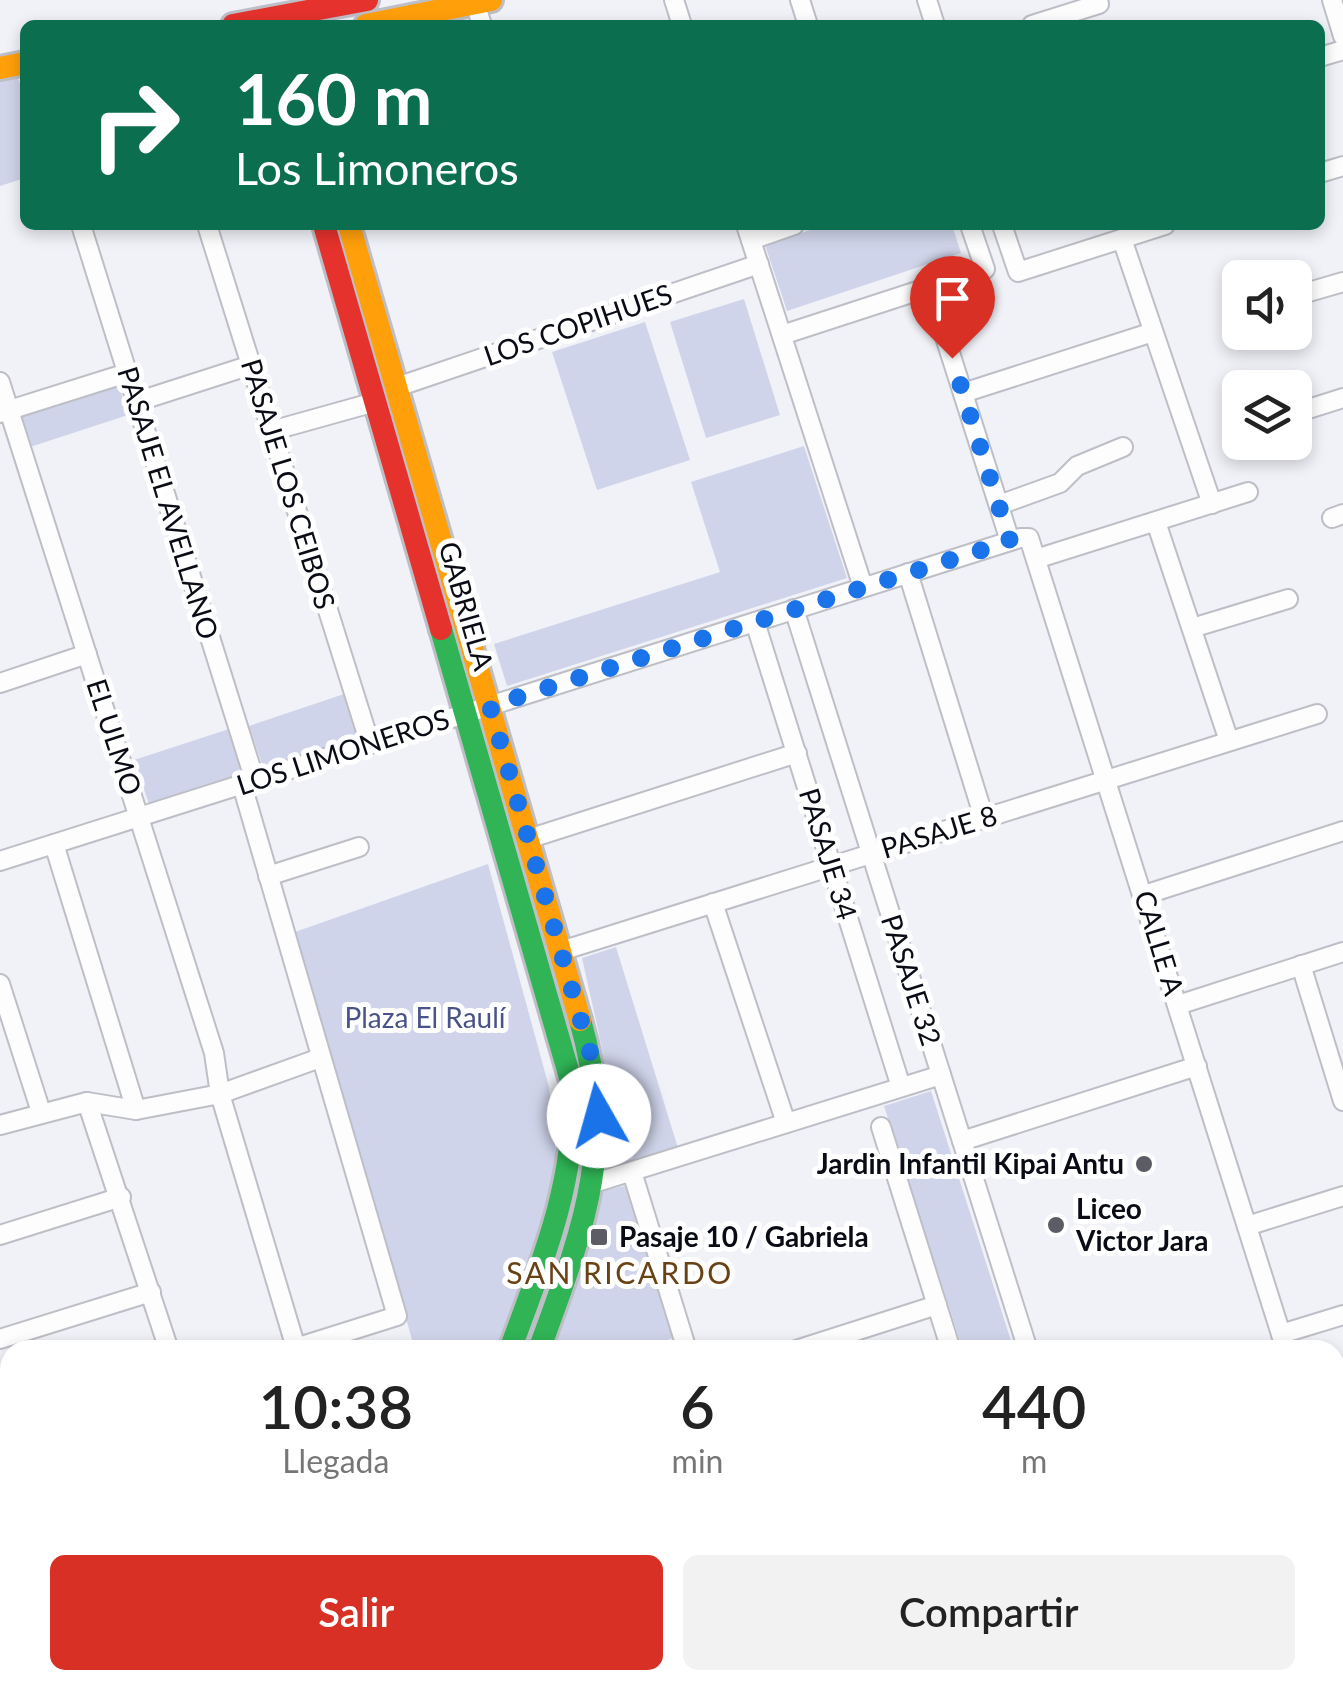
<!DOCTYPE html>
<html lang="es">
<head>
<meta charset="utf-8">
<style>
	:root { --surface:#fff; --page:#f2f2f2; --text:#222; --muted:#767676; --accent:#d93025 }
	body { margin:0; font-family:Lato,sans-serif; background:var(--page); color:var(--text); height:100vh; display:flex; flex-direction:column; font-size:38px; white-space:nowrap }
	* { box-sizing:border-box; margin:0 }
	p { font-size:32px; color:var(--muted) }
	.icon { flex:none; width:55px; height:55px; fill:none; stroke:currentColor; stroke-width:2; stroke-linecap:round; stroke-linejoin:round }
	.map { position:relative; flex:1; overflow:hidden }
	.side { position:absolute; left:0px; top:1340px; width:1345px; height:350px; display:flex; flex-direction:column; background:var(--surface); border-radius:30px 30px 0 0; box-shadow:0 5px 15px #0003 }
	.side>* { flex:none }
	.hud { position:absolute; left:20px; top:20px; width:1305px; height:210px; border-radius:15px; box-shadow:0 5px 15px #0003; background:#0b6e4f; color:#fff; overflow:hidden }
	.fabs { position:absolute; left:1222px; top:260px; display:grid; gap:20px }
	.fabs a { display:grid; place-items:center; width:90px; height:90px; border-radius:15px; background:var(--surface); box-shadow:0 5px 15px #0003; font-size:50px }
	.pin { position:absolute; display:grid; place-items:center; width:85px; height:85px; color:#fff; margin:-102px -42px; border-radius:50% 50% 50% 0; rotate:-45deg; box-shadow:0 0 10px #0007 }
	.pin .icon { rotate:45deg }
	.me { position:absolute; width:110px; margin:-55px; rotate:353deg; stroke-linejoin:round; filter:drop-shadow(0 0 8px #0008) }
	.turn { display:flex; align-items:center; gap:35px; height:210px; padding:0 50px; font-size:45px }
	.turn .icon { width:130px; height:130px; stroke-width:2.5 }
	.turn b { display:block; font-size:70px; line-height:85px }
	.eta { display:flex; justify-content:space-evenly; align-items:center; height:170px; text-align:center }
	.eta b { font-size:60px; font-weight:600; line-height:70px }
	.action { display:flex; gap:20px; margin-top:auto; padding:20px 50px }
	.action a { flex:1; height:115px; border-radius:15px; background:var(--accent); color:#fff; font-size:40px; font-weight:600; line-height:115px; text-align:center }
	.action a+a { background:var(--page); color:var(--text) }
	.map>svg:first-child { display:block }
	.green { fill:#cfd4ea }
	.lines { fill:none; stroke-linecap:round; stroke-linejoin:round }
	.street-casing { stroke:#bebfc6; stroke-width:22 }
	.fast-casing { stroke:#bebfc6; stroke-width:28 }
	.slow-casing { stroke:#bebfc6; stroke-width:28 }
	.jam-casing { stroke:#bebfc6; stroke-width:28 }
	.street { stroke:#fdfdfe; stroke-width:18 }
	.fast { stroke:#30b455; stroke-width:22 }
	.slow { stroke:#ff9f0a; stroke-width:22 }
	.jam { stroke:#e5322d; stroke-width:22 }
	.route { stroke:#1a73e8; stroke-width:18; stroke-dasharray:0 32.4 }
	.poi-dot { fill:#5b5c64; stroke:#fff; stroke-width:4 }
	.labels { text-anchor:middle; stroke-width:10; stroke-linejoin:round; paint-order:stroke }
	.street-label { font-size:28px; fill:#0a0c15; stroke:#fff }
	.park-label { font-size:28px; fill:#495289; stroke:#fff }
	.poi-label { font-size:28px; font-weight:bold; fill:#0a0c15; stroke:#fff; text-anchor:start }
	.neighbourhood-label { font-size:30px; letter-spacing:2.5px; fill:#684114; stroke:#fff }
</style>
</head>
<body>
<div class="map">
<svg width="1343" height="1690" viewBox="0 0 1343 1690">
	<rect width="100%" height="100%" fill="#f1f2f8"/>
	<g class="green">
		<polygon points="18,78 25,99 25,178 0,186 0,81"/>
		<polygon points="825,225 952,225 961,253 787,311 765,245"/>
		<polygon points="744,299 780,415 706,438 670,322"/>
		<polygon points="645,322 690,460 597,490 552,352"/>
		<polygon points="118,383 128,415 27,448 17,416"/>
		<polygon points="804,446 847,578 507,686 494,644 720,572 691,482"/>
		<polygon points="344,694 359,739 264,770 249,726"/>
		<polygon points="229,729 244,773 149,804 134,760"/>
		<polygon points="488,864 549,1087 556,1155 547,1204 629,1185 673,1338 637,1350 415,1350 295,932"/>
		<path d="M616 947 678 1148 607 1172C619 1100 597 1029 582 958Z"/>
		<polygon points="931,1091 1014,1350 963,1350 884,1106"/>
	</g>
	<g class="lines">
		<g class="street-casing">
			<g id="street">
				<polyline points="674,0 682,25"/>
				<polyline points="800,0 808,25"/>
				<polyline points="927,0 935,25"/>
				<polyline points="1332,0 1343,36"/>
				<polyline points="475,3 482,25"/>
				<polyline points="1032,25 1099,4"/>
				<polyline points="1320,57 1343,50"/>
				<polyline points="1320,173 1343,166"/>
				<polyline points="81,225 255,781"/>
				<polyline points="207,225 370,744"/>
				<polyline points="746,225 863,587"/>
				<polyline points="1002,225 1018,272 1165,225"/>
				<polyline points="1122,239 1212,504"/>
				<polyline points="751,240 794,225"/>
				<polyline points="929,287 1010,541"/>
				<polyline points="1295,296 1343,282"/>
				<polyline points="782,335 985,269 970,225"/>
				<polyline points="0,382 214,1053 220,1094 296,1348"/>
				<polyline points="397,387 759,264"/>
				<polyline points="963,393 1153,332"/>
				<polyline points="136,402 251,365"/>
				<polyline points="1302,411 1343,398"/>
				<polyline points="0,413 127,373"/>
				<polyline points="271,431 375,402"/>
				<polyline points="999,505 1060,483 1077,466 1123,447"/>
				<polyline points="1332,518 1343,514"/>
				<polyline points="1156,522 1229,741"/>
				<polyline points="1039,558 1248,492"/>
				<polyline points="908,573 984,818"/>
				<polyline points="794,609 1028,1350"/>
				<polyline points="755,622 901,1087"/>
				<polyline points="1192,628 1288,599"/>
				<polyline points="0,683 87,654"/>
				<polyline points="242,785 397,1316 289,1350"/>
				<polyline points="528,839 797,753"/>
				<polyline points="54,844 136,1110"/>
				<polyline points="0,861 1020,538 1029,538 1286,1350"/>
				<polyline points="268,876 359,847"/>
				<polyline points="1144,895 1343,831"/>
				<polyline points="713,903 786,1123"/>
				<polyline points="561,951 1317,714"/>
				<polyline points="1301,965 1343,1101"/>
				<polyline points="0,984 41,1112"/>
				<polyline points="1178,1005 1343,952"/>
				<polyline points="87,1102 169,1350"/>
				<polyline points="0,1125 87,1102 136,1110 220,1094 320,1058"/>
				<polyline points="881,1127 951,1350"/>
				<polyline points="962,1141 1197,1066"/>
				<polyline points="632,1172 687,1350"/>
				<polyline points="594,1183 941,1075"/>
				<polyline points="1247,1226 1343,1196"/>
				<polyline points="0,1235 121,1197"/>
				<polyline points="1281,1334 1343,1315"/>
				<polyline points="0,1339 151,1292"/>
				<polyline points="796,1350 937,1305"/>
				<polyline points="1335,1439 1343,1437"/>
				<polyline points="0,1442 10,1439"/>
				<polyline points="1335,1506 1343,1532"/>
				<polyline points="1335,1607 1343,1604"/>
				<polyline points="127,1680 130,1690"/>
				<polyline points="789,1680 792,1690"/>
				<polyline points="230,1690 262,1680"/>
				<polyline points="847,1690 880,1680"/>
				<polyline points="1064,1690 1097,1680"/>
			</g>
		</g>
		<g class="fast-casing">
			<g id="fast">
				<path d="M441 629 573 1088C576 1182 542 1263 510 1350"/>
				<path d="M539 1350C583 1230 617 1148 580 1020"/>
				<polyline points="0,1666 8,1690"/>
			</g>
		</g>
		<g class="slow-casing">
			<g id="slow">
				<polyline points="366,25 491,0"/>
				<polyline points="0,68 25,63"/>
				<polyline points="349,225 580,1020"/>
				<polyline points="534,1680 538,1690"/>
				<polyline points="561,1680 564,1690"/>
			</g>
		</g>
		<g class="jam-casing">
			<g id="jam">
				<polyline points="233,25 367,0"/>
				<polyline points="324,225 441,629"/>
			</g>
		</g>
		<use href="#street" class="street"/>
		<use href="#fast" class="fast"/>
		<use href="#slow" class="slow"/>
		<use href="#jam" class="jam"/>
	</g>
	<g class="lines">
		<polyline class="route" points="599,1116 590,1052 490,706 1010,541 952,358"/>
	</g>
	<g class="poi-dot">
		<circle cx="1144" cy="1164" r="10"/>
		<circle cx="1056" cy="1225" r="10"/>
		<rect x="589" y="1227" width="20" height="20" rx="5"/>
	</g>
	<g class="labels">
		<g class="street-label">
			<text transform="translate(578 325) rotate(-19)" y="10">LOS COPIHUES</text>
			<text transform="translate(288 484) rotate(73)" y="10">PASAJE LOS CEIBOS</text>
			<text transform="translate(168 503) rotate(73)" y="10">PASAJE EL AVELLANO</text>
			<text transform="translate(466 606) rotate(74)" y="10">GABRIELA</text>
			<text transform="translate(114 737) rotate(72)" y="10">EL ULMO</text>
			<text transform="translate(343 752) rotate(-18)" y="10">LOS LIMONEROS</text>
			<text transform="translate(939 832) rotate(-17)" y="10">PASAJE 8</text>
			<text transform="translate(828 854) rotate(73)" y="10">PASAJE 34</text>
			<text transform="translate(1159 943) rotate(73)" y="10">CALLE A</text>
			<text transform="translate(911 980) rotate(72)" y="10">PASAJE 32</text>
		</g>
		<g class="park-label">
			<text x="425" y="1028">Plaza El Raulí</text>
		</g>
		<g class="poi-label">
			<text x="1124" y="1174" text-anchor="end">Jardin Infantil Kipai Antu</text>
			<text x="1076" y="1219">Liceo<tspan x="1076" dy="32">Victor Jara</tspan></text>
			<text x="619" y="1247">Pasaje 10 / Gabriela</text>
		</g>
		<g class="neighbourhood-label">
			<text x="620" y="1284">SAN RICARDO</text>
		</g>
	</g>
</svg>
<div class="fabs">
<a><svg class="icon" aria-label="sound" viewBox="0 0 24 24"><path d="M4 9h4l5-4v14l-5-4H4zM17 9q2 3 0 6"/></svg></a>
<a><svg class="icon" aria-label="layers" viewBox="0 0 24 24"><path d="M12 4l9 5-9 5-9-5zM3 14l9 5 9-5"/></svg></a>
</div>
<div class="pin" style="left:952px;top:358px;background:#d93025"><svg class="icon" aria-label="arrive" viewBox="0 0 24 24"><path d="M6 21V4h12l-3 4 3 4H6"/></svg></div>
<svg class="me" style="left:599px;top:1116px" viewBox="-20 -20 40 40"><circle r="19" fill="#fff"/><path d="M0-13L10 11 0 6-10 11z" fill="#1a73e8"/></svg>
<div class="hud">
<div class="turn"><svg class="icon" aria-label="right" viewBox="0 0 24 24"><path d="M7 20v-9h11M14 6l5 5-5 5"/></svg><div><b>160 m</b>Los Limoneros</div></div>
</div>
<section class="side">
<div class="eta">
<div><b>10:38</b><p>Llegada</p></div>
<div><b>6</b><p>min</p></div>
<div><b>440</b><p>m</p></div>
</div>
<div class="action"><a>Salir</a><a>Compartir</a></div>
</section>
</div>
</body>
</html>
